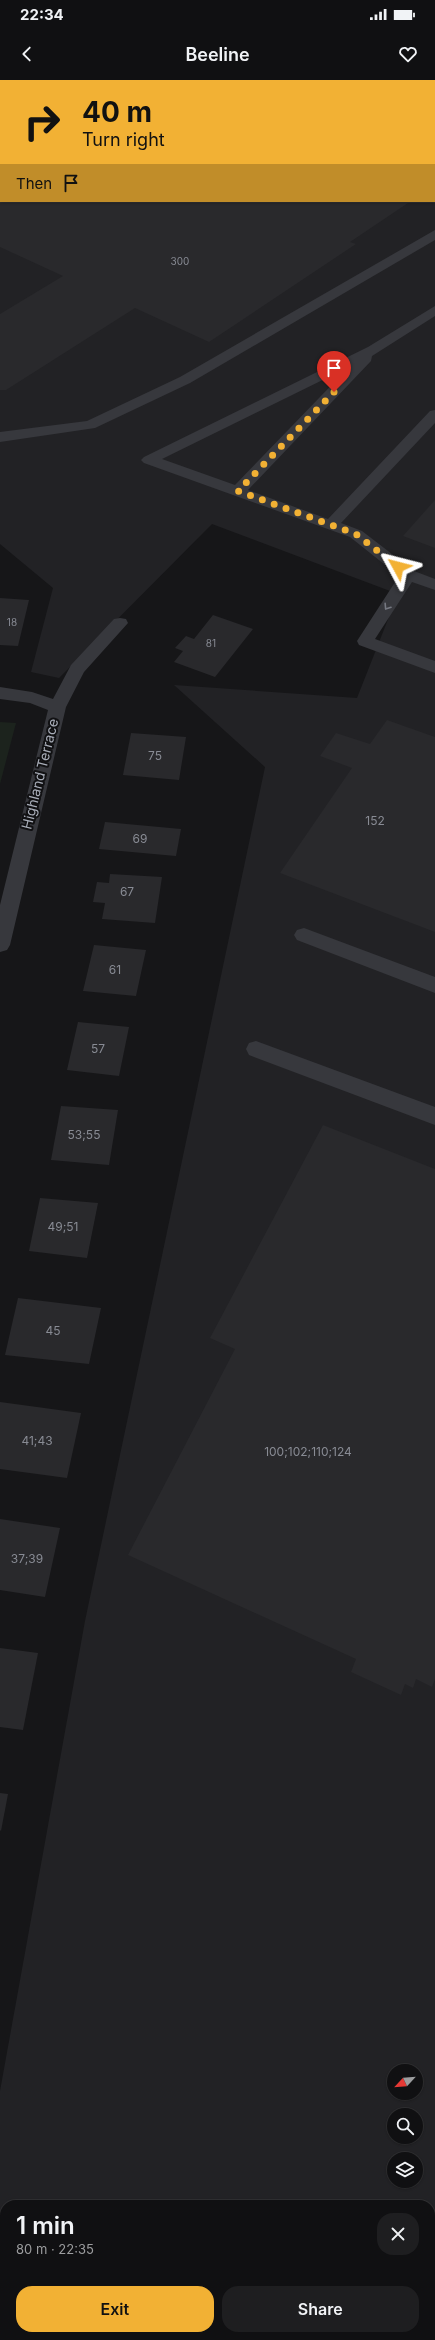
<!DOCTYPE html>
<html lang="en">
<head>
<meta charset="utf-8">
<style>
	:root { --surface:#101012; --page:#1e1e20; --text:#f1f3f6; --muted:#9c9d9f; --line:#303032; --accent:#f2b134 }
	body { margin:0; font-family:Inter,sans-serif; background:var(--page); color:var(--text); height:100vh; display:flex; flex-direction:column; font-size:15px; white-space:nowrap }
	* { box-sizing:border-box; margin:0 }
	p { font-size:13px; color:var(--muted) }
	.icon { flex:none; width:22px; height:22px; fill:none; stroke:currentColor; stroke-width:2; stroke-linecap:round; stroke-linejoin:round }
	.map { position:relative; flex:1; overflow:hidden }
	.drawer { position:absolute; left:0px; top:2120px; width:435px; height:140px; display:flex; flex-direction:column; background:var(--surface); border-radius:16px 16px 0 0; box-shadow:0 1px 3px #0004,0 0 0 1px var(--line) }
	.drawer>* { flex:none }
	.top-card { position:absolute; left:0px; top:0px; width:435px; height:122px; box-shadow:0 1px 3px #0004,0 0 0 1px var(--line); background:#f2b134; color:#111; overflow:hidden }
	.needle { width:26px; rotate:244deg }
	.buttons { position:absolute; left:387px; top:1984px; display:grid; gap:8px }
	.buttons a { display:grid; place-items:center; width:36px; height:36px; border-radius:50%; background:var(--surface); box-shadow:0 1px 3px #0004,0 0 0 1px var(--line); font-size:20px }
	.pin { position:absolute; display:grid; place-items:center; width:34px; height:34px; color:#fff; margin:-41px -17px; border-radius:50% 50% 50% 0; rotate:-45deg; box-shadow:0 0 4px #0007 }
	.pin .icon { rotate:45deg }
	.me { position:absolute; width:44px; margin:-22px; rotate:308deg; stroke-linejoin:round; filter:drop-shadow(0 0 3px #0008) }
	.turn { display:flex; align-items:center; gap:14px; height:84px; padding:0 16px; font-size:18px }
	.turn .icon { width:52px; height:52px; stroke-width:2.5 }
	.turn b { display:block; font-size:28px; line-height:34px }
	.then { display:flex; align-items:center; height:38px; padding:0 16px; background:#0003; gap:8px; font-size:15px }
	.round { display:grid; place-items:center; flex:none; width:42px; height:42px; border-radius:16px; background:var(--page) }
	.head { display:flex; align-items:center; justify-content:space-between; height:68px; padding:0 16px }
	h1 { font-size:24px; font-weight:600; line-height:30px }
	.action { display:flex; gap:8px; margin-top:auto; padding:8px 16px }
	.action a { flex:1; height:46px; border-radius:16px; background:var(--accent); color:#111; font-size:16px; font-weight:600; line-height:46px; text-align:center }
	.action a+a { background:var(--page); color:var(--text) }
	.status { display:flex; justify-content:space-between; align-items:center; height:28px; padding:0 20px; background:var(--surface); direction:ltr }
	.status svg { height:11px; fill:currentColor }
	header { display:flex; justify-content:space-between; align-items:center; height:52px; padding:0 16px; background:var(--surface); font-size:18px; font-weight:600 }
	.map>svg:first-child { display:block }
	.built { fill:#222225; fill-rule:evenodd }
	.green { fill:#1c231d }
	.building { fill:#29292c }
	.lines { fill:none; stroke-linecap:round; stroke-linejoin:round }
	.minor { fill:#37383d; fill-rule:evenodd }
	.oneway { stroke:#757881 }
	.route { stroke:#f2b134; stroke-width:7; stroke-dasharray:0 12.6 }
	.labels { text-anchor:middle; stroke-width:4; stroke-linejoin:round; paint-order:stroke }
	.far-number-label { font-size:10px; fill:#888b94 }
	.number-label { font-size:12px; fill:#888b94 }
	.street-label { font-size:14px; fill:#a8adb8; stroke:#111113 }
</style>
</head>
<body>
<div class="status"><b>22:34</b><svg viewBox="0 0 49 12"><path d="M0 12V9h3v3zM5 12V6h3v6zM10 12V3h3v9zM15 12V0h3v12zM26 1h20v11H26zM47 4h2v5h-2z"/></svg></div>
<header><svg class="icon" aria-label="back" viewBox="0 0 24 24"><path d="M15 5l-7 7 7 7"/></svg>Beeline<svg class="icon" aria-label="heart" viewBox="0 0 24 24"><path d="M12 20l-8-8c-3-5 5-10 8-4 3-6 11-1 8 4z"/></svg></header>
<div class="map">
<svg width="435" height="2260" viewBox="0 0 435 2260">
	<rect width="100%" height="100%" fill="#161618"/>
	<path class="built" d="M101 0H435V2260H0V2011L85 1541 265 687 174 605 357 618 398 514 212 444 59 598 31 592 53 508 0 464V55L1 121H434V1H99ZM394 1991H416V2013H394ZM394 2035H416V2057H394ZM394 2079H416V2101H394ZM5 2125H430V2255H5Z"/>
	<polygon class="green" points="0,642 16,643 0,704"/>
	<g class="building">
		<polygon points="0,121 411,121 350,162 356,164 209,262 135,228 6,310 0,310 0,234 63,196 0,167"/>
		<polygon points="435,420 435,468 403,456"/>
		<polygon points="0,518 29,520 18,566 0,565"/>
		<polygon points="213,535 253,549 215,597 174,582 183,571 175,568 186,556 194,559"/>
		<polygon points="387,640 435,657 435,852 280,793 352,688 320,676 336,653 370,664"/>
		<polygon points="131,653 186,657 179,700 123,695"/>
		<polygon points="105,742 181,749 176,776 99,769"/>
		<polygon points="110,794 162,797 155,843 102,839 105,823 93,822 97,802 109,803"/>
		<polygon points="94,865 146,870 136,916 83,911"/>
		<polygon points="78,942 129,947 119,996 67,990"/>
		<polygon points="61,1026 118,1030 109,1085 51,1080"/>
		<polygon points="323,1045 435,1089 435,1599 432,1607 416,1599 413,1608 405,1604 401,1615 351,1592 356,1579 128,1475 235,1269 210,1258"/>
		<polygon points="40,1118 98,1123 87,1178 29,1171"/>
		<polygon points="18,1218 101,1228 89,1284 5,1275"/>
		<polygon points="0,1322 81,1333 67,1398 0,1389"/>
		<polygon points="0,1439 60,1448 45,1517 0,1510"/>
		<polygon points="0,1568 38,1573 23,1650 0,1647"/>
		<polygon points="0,1713 8,1714 1,1751 0,1750"/>
	</g>
	<g class="lines">
		<g class="minor">
			<polygon points="435,150 435,160 190,303 95,348 0,362 0,352 87,341 180,297"/>
			<path d="M435 226V236L372 276 371 281 248 410 328 439 430 331 435 330V343L341 443 362 451 414 491 435 499V510L412 502 375 559 435 581V593L359 565 357 561 399 496 350 457 144 383 141 380 144 377 368 267ZM349 287 235 405 162 379Z"/>
			<polygon points="120,538 126,539 128,543 84,592 66,627 10,865 7,870 0,872 0,825 48,630 30,623 0,619 0,607 32,612 53,619 71,585 114,539"/>
			<polygon points="304,848 435,897 435,913 297,860 294,855 297,850"/>
			<polygon points="256,961 435,1027 435,1045 249,975 246,969 249,963"/>
			<polygon points="435,2225 435,2257 430,2258 423,2255 430,2255 430,2226"/>
			<polygon points="328,2255 384,2255 382,2260 330,2260"/>
		</g>
	</g>
	<defs><path id="oneway-chevron" d="M-2-3.5L2.5 0L-2 3.5" fill="none" stroke-width="1.6" stroke-linecap="round" stroke-linejoin="round"/></defs>
	<use class="oneway" href="#oneway-chevron" transform="translate(387 527) rotate(123)"/>
	<g class="lines">
		<polyline class="route" points="334,312 238,411 356,454 398,487"/>
	</g>
	<g class="labels">
		<g class="far-number-label">
			<text x="180" y="185">300</text>
			<text x="12" y="546">18</text>
			<text x="211" y="567">81</text>
		</g>
		<g class="number-label">
			<text x="155" y="680">75</text>
			<text x="375" y="745">152</text>
			<text x="140" y="763">69</text>
			<text x="127" y="816">67</text>
			<text x="115" y="894">61</text>
			<text x="98" y="973">57</text>
			<text x="84" y="1059">53;55</text>
			<text x="63" y="1151">49;51</text>
			<text x="53" y="1255">45</text>
			<text x="37" y="1365">41;43</text>
			<text x="308" y="1376">100;102;110;124</text>
			<text x="27" y="1483">37;39</text>
		</g>
		<g class="street-label">
			<text transform="translate(40 694) rotate(-76)" y="5">Highland Terrace</text>
		</g>
	</g>
</svg>
<div class="buttons">
<a><svg class="needle" viewBox="-14 -14 28 28"><path d="M0-13l5 13h-10z" fill="#e53935"/><path d="M0 13l5-13h-10z" fill="#9c9d9f"/></svg></a>
<a><svg class="icon" aria-label="search" viewBox="0 0 24 24"><circle cx="10" cy="10" r="6"/><path d="M15 15l6 6"/></svg></a>
<a><svg class="icon" aria-label="layers" viewBox="0 0 24 24"><path d="M12 4l9 5-9 5-9-5zM3 14l9 5 9-5"/></svg></a>
</div>
<div class="pin" style="left:334px;top:312px;background:#d93025"><svg class="icon" aria-label="arrive" viewBox="0 0 24 24"><path d="M6 21V4h12l-3 4 3 4H6"/></svg></div>
<svg class="me" style="left:398px;top:487px" viewBox="-20 -20 40 40"><path d="M0-17L14 15 0 8-14 15z" fill="#f2b134" stroke="#fff" stroke-width="4"/></svg>
<div class="top-card">
<div class="turn"><svg class="icon" aria-label="right" viewBox="0 0 24 24"><path d="M7 20v-9h11M14 6l5 5-5 5"/></svg><div><b>40 m</b>Turn right</div></div>
<div class="then">Then<svg class="icon" aria-label="arrive" viewBox="0 0 24 24"><path d="M6 21V4h12l-3 4 3 4H6"/></svg></div>
</div>
<section class="drawer">
<div class="head"><div><h1>1 min</h1><p>80 m · 22:35</p></div><a class="round"><svg class="icon" aria-label="close" viewBox="0 0 24 24"><path d="M6 6l12 12M18 6L6 18"/></svg></a></div>
<div class="action"><a>Exit</a><a>Share</a></div>
</section>
</div>
</body>
</html>
